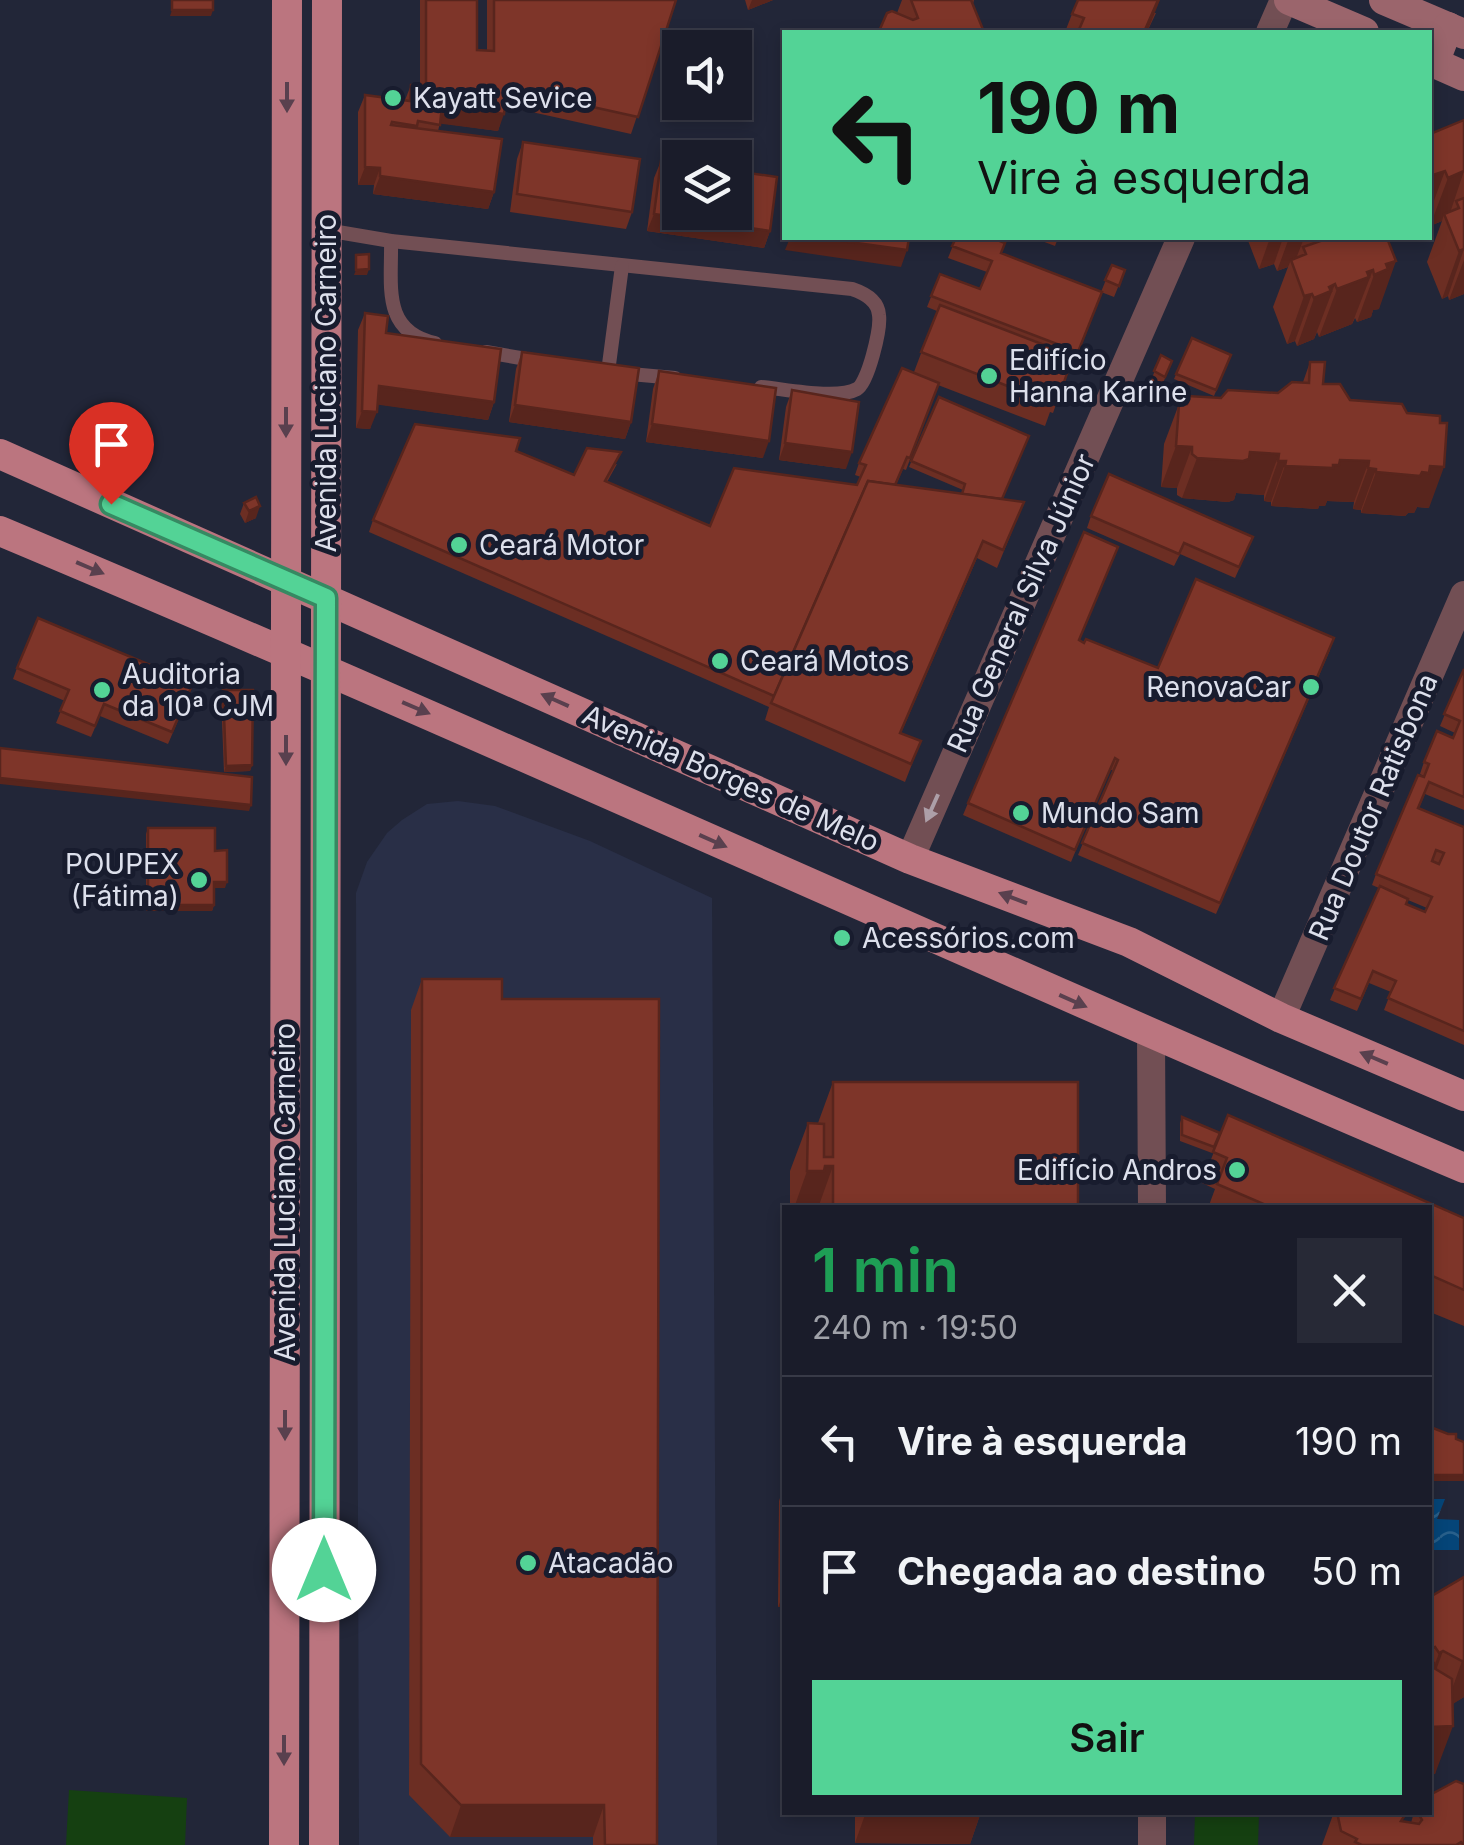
<!DOCTYPE html>
<html lang="pt">
<head>
<meta charset="utf-8">
<style>
	:root { --surface:#1a1c2a; --page:#272936; --text:#f1f3f6; --muted:#9fa1a8; --line:#383a47; --accent:#53d396 }
	body { margin:0; font-family:Inter,sans-serif; background:var(--page); color:var(--text); height:100vh; display:flex; flex-direction:column; font-size:38px; white-space:nowrap }
	* { box-sizing:border-box; margin:0 }
	p { font-size:32px; color:var(--muted) }
	.icon { flex:none; width:55px; height:55px; fill:none; stroke:currentColor; stroke-width:2; stroke-linecap:round; stroke-linejoin:round }
	.map { position:relative; flex:1; overflow:hidden }
	.details { position:absolute; left:782px; top:1205px; width:650px; height:610px; display:flex; flex-direction:column; background:var(--surface); border-radius:0px; box-shadow:0 5px 15px #0003,0 0 0 2px var(--line) }
	.details>* { flex:none }
	.top-card { position:absolute; left:782px; top:30px; width:650px; height:210px; border-radius:0px; box-shadow:0 5px 15px #0003,0 0 0 2px var(--line); background:#53d396; color:#111; overflow:hidden }
	.tools { position:absolute; left:662px; top:30px; display:grid; gap:20px }
	.tools a { display:grid; place-items:center; width:90px; height:90px; border-radius:0px; background:var(--surface); box-shadow:0 5px 15px #0003,0 0 0 2px var(--line); font-size:50px }
	.pin { position:absolute; display:grid; place-items:center; width:85px; height:85px; color:#fff; margin:-102px -42px; border-radius:50% 50% 50% 0; rotate:-45deg; box-shadow:0 0 10px #0007 }
	.pin .icon { rotate:45deg }
	.me { position:absolute; width:110px; margin:-55px; rotate:0deg; stroke-linejoin:round; filter:drop-shadow(0 0 8px #0008) }
	.turn { display:flex; align-items:center; gap:35px; height:210px; padding:0 30px; font-size:45px }
	.turn .icon { width:130px; height:130px; stroke-width:2.5 }
	.turn b { display:block; font-size:70px; line-height:85px }
	.round { display:grid; place-items:center; flex:none; width:105px; height:105px; border-radius:0px; background:var(--page) }
	.head { display:flex; align-items:center; justify-content:space-between; height:170px; padding:0 30px }
	h1 { font-size:60px; font-weight:600; line-height:75px; color:#1e9e55 }
	.action { display:flex; gap:20px; margin-top:auto; padding:20px 30px }
	.action a { flex:1; height:115px; border-radius:0px; background:var(--accent); color:#111; font-size:40px; font-weight:600; line-height:115px; text-align:center }
	ul { padding:0; list-style:none }
	li { display:flex; align-items:center; gap:30px; height:130px; padding:0 30px; border-top:2px solid var(--line) }
	li div { flex:1 }
	li b { display:block; font-size:38px }
	li em { font-style:normal }
	.map>svg:first-child { display:block }
	.built { fill:#292f47 }
	.green { fill:#154011 }
	.water { fill:url(#water-waves) }
	.lines { fill:none; stroke-linecap:round; stroke-linejoin:round }
	.lane { stroke:#724f54; stroke-width:14 }
	.street { stroke:#724f54; stroke-width:28 }
	.secondary { stroke:#9b656c; stroke-width:30 }
	.primary { stroke:#bb757f; stroke-width:30 }
	.wall { fill:#6c2e23; fill-rule:evenodd }
	.shaded-wall { fill:#58251d }
	.building { fill:#7e3529; stroke:#58251d; stroke-width:2.5; fill-rule:evenodd }
	.oneway { fill:#59404e }
	.oneway2 { fill:#ad9fa8 }
	.route-casing { stroke:#368962; stroke-width:25 }
	.route { stroke:#53d396; stroke-width:18 }
	.poi-dot { fill:#53d396; stroke:#181c2e; stroke-width:4 }
	.labels { text-anchor:middle; stroke-width:10; stroke-linejoin:round; paint-order:stroke }
	.poi-label { font-size:28px; fill:#dde0ec; stroke:#181c2e; text-anchor:start }
	.street-label { font-size:28px; fill:#dde0ec; stroke:#181c2e }
</style>
</head>
<body>
<div class="map">
<svg width="1464" height="1845" viewBox="0 0 1464 1845">
	<defs>
		<pattern id="water-waves" width="16" height="10" patternUnits="userSpaceOnUse" patternTransform="scale(2.5)"><rect width="16" height="10" fill="#054578"/><path d="M0 5q4-4 8 0t8 0" fill="none" stroke="#29608b"/></pattern>
	</defs>
	<rect width="100%" height="100%" fill="#222638"/>
	<polygon class="built" points="458,801 495,806 590,841 712,898 717,1845 359,1845 356,893 367,862 387,833 402,820 427,804"/>
	<g class="green">
		<polygon points="69,1790 187,1798 185,1845 66,1845"/>
		<polygon points="1195,1813 1259,1813 1258,1845 1194,1845"/>
	</g>
	<polygon class="water" points="1430,1499 1445,1499 1437,1519 1459,1520 1459,1550 1430,1550"/>
	<g class="lines">
		<g class="lane">
			<path d="M326 230 391 241 852 289C864 293 878 300 879 315 881 329 868 383 857 389 837 400 785 389 761 387"/>
			<path d="M391 241C392 285 381 331 435 343"/>
			<polyline points="622,266 608,372 675,378"/>
			<polyline points="486,352 538,361"/>
		</g>
		<g class="street">
			<polyline points="1270,32 1284,0"/>
			<polyline points="910,859 1181,238"/>
			<polyline points="1281,1018 1464,595"/>
			<polyline points="1151,1036 1152,1208"/>
			<polyline points="1152,1845 1152,1812"/>
		</g>
		<g class="secondary">
			<polyline points="1289,0 1364,32"/>
			<polyline points="1384,0 1464,34"/>
			<polyline points="1430,61 1464,76"/>
			<polyline points="1434,63 1448,27"/>
		</g>
		<g class="primary">
			<polyline points="0,454 910,859 1129,942 1281,1018 1464,1096"/>
			<path d="M0 531C491 737 974 960 1464 1168"/>
			<polyline points="284,1845 287,0"/>
			<polyline points="324,1845 327,0"/>
		</g>
	</g>
	<g class="wall">
		<polygon points="420,0 477,0 477,50 487,51 487,0 676,0 631,134 505,106 498,131 440,123 438,131 494,192 488,209 373,194 374,185 358,185 358,112 365,95 405,100 411,85 420,85"/>
		<polygon points="745,0 773,0 748,10"/>
		<polygon points="902,0 974,0 973,4 984,32 879,32 887,13 897,13"/>
		<polygon points="1156,13 1147,32 1065,32 1072,14"/>
		<polygon points="1464,120 1464,294 1449,300 1448,296 1442,299 1427,262 1442,221 1430,226 1430,134"/>
		<polygon points="523,142 632,212 626,229 510,212 517,159"/>
		<polygon points="661,161 770,231 764,248 647,231 654,178"/>
		<polygon points="956,238 1001,253 1101,292 1112,265 1125,270 1114,297 1101,292 1074,363 1071,362 1053,413 1050,412 1045,426 938,385 906,470 903,469 896,485 962,494 963,490 909,467 939,397 1003,499 1024,502 997,568 977,558 901,733 921,741 905,782 765,720 769,707 369,532 373,520 516,451 574,475 617,464 607,482 710,526 857,485 861,477 855,475 859,463 914,372 937,311 927,307 940,274 980,289 987,272 948,258"/>
		<polygon points="1034,238 1058,238 1055,246"/>
		<polygon points="1247,238 1387,238 1379,309 1373,310 1371,317 1357,322 1355,318 1352,324 1319,337 1317,332 1314,339 1297,346 1295,341 1287,344 1273,307 1288,267 1277,271 1274,264 1259,269"/>
		<polygon points="365,313 386,333 494,402 488,420 377,404 370,429 356,428 358,330"/>
		<polygon points="1192,338 1231,355 1214,396 1174,379"/>
		<polygon points="522,352 631,422 625,439 509,422 516,369"/>
		<polygon points="1161,355 1172,361 1161,388 1150,383"/>
		<polygon points="1310,362 1323,384 1350,400 1429,508 1417,507 1414,513 1408,513 1405,516 1361,513 1361,510 1353,509 1354,502 1327,501 1325,506 1319,506 1318,509 1271,506 1271,502 1264,501 1264,495 1236,493 1234,500 1228,502 1182,498 1177,495 1177,488 1161,487 1164,444 1179,404 1185,404 1188,396 1221,398 1278,393 1303,382"/>
		<polygon points="659,371 763,458 646,442 653,389"/>
		<polygon points="792,390 846,469 779,460 786,407"/>
		<polygon points="244,503 256,518 245,523 240,514"/>
		<polygon points="1091,516 1248,549 1235,578 1180,554 1174,566 1087,528"/>
		<polygon points="1079,640 1158,668 1330,650 1216,914 1078,855 1113,771 1110,769 1071,862 963,815 968,803"/>
		<polygon points="17,668 189,695 168,744 100,716 91,737 56,723 65,701 13,679"/>
		<path d="M1464 669V810L1425 794 1419 808 1464 827V1045L1384 1010 1391 992 1369 983 1357 1011 1330 1000 1379 888 1372 885 1376 874 1424 776 1420 774 1424 762 1453 738 1455 733 1440 726ZM1408 900 1427 908 1425 912 1406 904Z"/>
		<polygon points="223,690 252,765 250,771 224,772 221,696"/>
		<polygon points="148,828 215,851 225,888 214,888 214,905 212,911 146,911 146,834"/>
		<polygon points="422,979 502,999 657,1845 593,1845 593,1837 450,1837 409,1795 411,1010"/>
		<polygon points="833,1082 1078,1208 790,1208 790,1171 808,1123 818,1123"/>
		<polygon points="1228,1115 1464,1218 1464,1326 1430,1312 1430,1208 1208,1208 1215,1189 1202,1183"/>
		<polygon points="1182,1117 1220,1133 1212,1153 1180,1141 1180,1123"/>
		<polygon points="783,1489 785,1489 785,1607 778,1607 779,1501"/>
		<polygon points="1464,1577 1464,1697 1452,1704 1435,1774 1430,1774 1430,1597"/>
		<polygon points="855,1812 981,1812 970,1844 855,1843"/>
		<polygon points="1334,1812 1401,1812 1402,1821 1411,1823 1414,1812 1430,1812 1464,1845 1322,1845"/>
	</g>
	<g class="shaded-wall">
		<polygon points="752,0 773,0 748,10"/>
		<polygon points="1158,0 1160,0 1147,32 1144,32"/>
		<polygon points="172,10 213,10 211,16 170,16"/>
		<polygon points="442,105 504,114 498,131 435,123"/>
		<polygon points="365,167 380,168 374,185 358,185"/>
		<polygon points="1445,171 1430,211 1430,176"/>
		<polygon points="1464,171 1448,219 1444,214 1442,221 1430,226 1448,178"/>
		<polygon points="380,176 494,192 488,209 373,194"/>
		<polygon points="654,214 770,231 764,248 647,231"/>
		<polygon points="790,238 821,238 907,250 901,267 785,250"/>
		<polygon points="1270,238 1283,238 1274,264 1259,269"/>
		<polygon points="1289,238 1304,238 1294,264 1291,260 1288,267 1277,271"/>
		<polygon points="1464,249 1448,296 1442,299 1459,251"/>
		<polygon points="1464,260 1464,294 1449,300"/>
		<polygon points="1396,261 1379,309 1373,310 1371,317 1357,322 1374,275 1386,264"/>
		<polygon points="369,269 367,275 354,275 356,270"/>
		<polygon points="1373,270 1352,324 1319,337 1337,289"/>
		<polygon points="1335,284 1314,339 1297,346 1314,298"/>
		<polygon points="1312,294 1295,341 1287,344 1304,296"/>
		<polygon points="379,386 494,402 488,420 373,404"/>
		<polygon points="515,405 631,422 625,439 509,422"/>
		<polygon points="362,411 377,412 370,429 356,428"/>
		<polygon points="652,424 769,441 763,458 646,442"/>
		<polygon points="785,443 852,452 846,469 779,460"/>
		<polygon points="1176,446 1192,447 1177,488 1161,487"/>
		<polygon points="1250,452 1279,454 1264,495 1236,493 1234,500 1228,502 1182,498 1197,458"/>
		<polygon points="1340,460 1369,461 1354,502 1327,501 1325,506 1319,506 1318,509 1271,506 1285,466 1333,465"/>
		<polygon points="1278,461 1286,461 1271,502 1264,501"/>
		<polygon points="1430,466 1444,467 1429,508 1417,507 1414,513 1408,513 1405,516 1361,513 1376,472 1422,472"/>
		<polygon points="1368,468 1376,469 1361,510 1353,509"/>
		<polygon points="260,506 256,518 245,523 249,511"/>
		<polygon points="983,541 977,558 893,750 900,733"/>
		<polygon points="252,765 250,771 224,772 226,766"/>
		<polygon points="0,778 251,805 249,811 0,784"/>
		<polygon points="214,882 227,882 225,888 212,888"/>
		<polygon points="148,905 214,905 212,911 146,911"/>
		<polygon points="825,1166 833,1166 818,1208 794,1208 807,1171"/>
		<rect x="1430" y="1475" width="34" height="6"/>
		<polygon points="783,1595 785,1595 785,1607 778,1607"/>
		<polygon points="1443,1651 1430,1687 1430,1678 1439,1653"/>
		<polygon points="1464,1660 1464,1697 1445,1709 1462,1661"/>
		<polygon points="1453,1726 1435,1774 1430,1774 1430,1727"/>
		<polygon points="461,1805 604,1805 593,1837 450,1837"/>
		<polygon points="866,1812 981,1812 970,1844 855,1843"/>
	</g>
	<g class="building">
		<rect x="172" y="0" width="41" height="10"/>
		<polygon points="426,0 477,0 477,50 494,51 494,0 676,0 638,117 507,88 504,114 442,105 440,125 418,121 417,126 392,122 391,125 502,139 494,192 380,176 380,168 365,167 365,95 410,101 411,85 426,85"/>
		<polygon points="911,0 971,0 984,32 882,32 880,29 887,13 892,11 913,20 918,18"/>
		<polygon points="1078,0 1158,0 1144,32 1078,32 1084,18 1072,14"/>
		<polygon points="1464,120 1464,171 1448,178 1445,171 1430,176 1430,134"/>
		<polygon points="523,142 640,159 632,212 517,194"/>
		<polygon points="661,161 680,164 680,212 735,212 735,171 777,177 770,231 654,214"/>
		<polygon points="1464,198 1464,249 1459,251 1444,214 1459,208 1456,201"/>
		<polygon points="821,238 909,238 907,250"/>
		<polygon points="956,238 992,238 1005,243 1001,253 1102,292 1078,352 931,296 940,274 980,289 992,261 952,246"/>
		<polygon points="1329,238 1387,238 1396,261 1386,264 1388,269 1374,275 1373,270 1367,272 1369,277 1337,289 1335,284 1329,287 1331,291 1314,298 1312,294 1304,296 1291,260 1306,254 1303,247"/>
		<polygon points="369,254 369,269 356,270 356,255"/>
		<polygon points="1112,265 1125,270 1119,286 1105,280"/>
		<polygon points="940,305 1073,356 1061,391 1058,390 1053,404 921,352"/>
		<polygon points="365,313 388,316 386,333 501,349 494,402 379,386 377,412 362,411"/>
		<polygon points="1192,338 1231,355 1216,390 1176,374"/>
		<polygon points="522,352 639,368 631,422 515,405"/>
		<polygon points="1161,355 1172,361 1165,377 1154,371"/>
		<polygon points="1310,362 1325,362 1323,384 1340,384 1350,400 1402,404 1407,413 1440,416 1440,423 1447,423 1444,467 1430,466 1429,473 1422,472 1420,476 1376,472 1376,469 1368,468 1369,461 1340,460 1339,465 1333,465 1333,468 1285,466 1286,461 1278,461 1279,454 1250,452 1249,459 1243,461 1197,458 1192,454 1192,447 1176,446 1179,404 1187,404 1188,396 1221,398 1228,390 1278,393 1292,382 1309,383"/>
		<polygon points="902,368 939,383 910,458 907,457 895,485 868,481 774,696 373,520 415,424 520,438 516,451 574,475 587,448 621,452 605,481 710,526 734,468 857,485 866,465 859,463"/>
		<polygon points="659,371 776,388 769,441 652,424"/>
		<polygon points="792,390 859,402 852,452 785,443"/>
		<polygon points="939,397 1029,436 1002,499 962,494 965,484 911,461"/>
		<polygon points="1109,474 1253,537 1239,567 1184,543 1179,554 1091,516"/>
		<polygon points="868,481 1024,502 1003,550 983,541 900,733 921,741 911,764 771,703"/>
		<polygon points="256,497 260,506 249,511 244,503"/>
		<polygon points="1084,532 1118,547 1079,640 1084,643 1086,639 1158,668 1196,579 1334,638 1220,903 1082,843 1118,760 1115,758 1075,850 968,803"/>
		<polygon points="38,618 193,683 172,732 104,704 95,726 60,711 69,690 17,668"/>
		<path d="M1464 669V797L1429 782 1418 808 1464 827V1031L1388 998 1396 981 1373 971 1361 999 1334 988 1380 886 1408 899 1406 904 1425 912 1432 897 1376 874 1418 775 1424 777 1429 764 1424 762 1437 731 1453 738 1460 721 1444 714ZM1436 850 1444 853 1439 864 1432 861Z"/>
		<polygon points="223,690 253,690 252,765 226,766"/>
		<polygon points="0,748 252,777 251,805 0,778"/>
		<polygon points="148,828 215,828 215,851 227,850 227,882 214,882 214,905 148,905"/>
		<polygon points="422,979 502,979 502,999 659,999 657,1845 605,1845 604,1805 461,1805 421,1764"/>
		<polygon points="833,1082 1078,1082 1078,1208 833,1208 833,1166 825,1166 824,1171 807,1171 808,1123 824,1124 824,1157 833,1157"/>
		<polygon points="1228,1115 1464,1218 1464,1290 1430,1275 1430,1208 1273,1208 1217,1184 1227,1158 1213,1152"/>
		<polygon points="1182,1117 1220,1133 1214,1147 1182,1135"/>
		<polygon points="1433,1428 1448,1434 1456,1434 1456,1439 1464,1442 1464,1475 1430,1475 1430,1435"/>
		<rect x="783" y="1489" width="2" height="106"/>
		<polygon points="1464,1577 1464,1660 1462,1661 1443,1651 1439,1653 1435,1647 1430,1650 1430,1597"/>
		<polygon points="1430,1663 1434,1663 1434,1668 1452,1679 1453,1726 1430,1727"/>
		<polygon points="1456,1781 1464,1784 1464,1843 1463,1844 1461,1842 1456,1845 1362,1845 1355,1842 1357,1839 1341,1831 1337,1812 1401,1812 1405,1815 1401,1821 1419,1824 1422,1820 1418,1813 1430,1812 1430,1795"/>
	</g>
	<defs><path id="oneway-solid" d="M-6-.8H1V-3.2L6.5 0L1 3.2V.8H-6Z" transform="scale(2.5)"/></defs>
	<g class="oneway">
		<use href="#oneway-solid" transform="translate(287 97) rotate(90)"/>
		<use href="#oneway-solid" transform="translate(286 422) rotate(90)"/>
		<use href="#oneway-solid" transform="translate(90 568) rotate(23)"/>
		<use href="#oneway-solid" transform="translate(555 700) rotate(-156)"/>
		<use href="#oneway-solid" transform="translate(416 708) rotate(23)"/>
		<use href="#oneway-solid" transform="translate(286 750) rotate(90)"/>
		<use href="#oneway-solid" transform="translate(713 841) rotate(24)"/>
		<use href="#oneway-solid" transform="translate(1013 898) rotate(-159)"/>
		<use href="#oneway-solid" transform="translate(1073 1001) rotate(24)"/>
		<use href="#oneway-solid" transform="translate(1374 1058) rotate(-157)"/>
		<use href="#oneway-solid" transform="translate(285 1425) rotate(90)"/>
		<use href="#oneway-solid" transform="translate(284 1750) rotate(90)"/>
	</g>
	<use class="oneway2" href="#oneway-solid" transform="translate(932 808) rotate(114)"/>
	<g class="lines">
		<g class="route-casing">
			<polyline id="route" points="111,504 326,598 324,1570"/>
		</g>
		<use href="#route" class="route"/>
	</g>
	<g class="poi-dot">
		<circle cx="393" cy="98" r="10"/>
		<circle cx="989" cy="376" r="10"/>
		<circle cx="459" cy="545" r="10"/>
		<circle cx="720" cy="661" r="10"/>
		<circle cx="1311" cy="687" r="10"/>
		<circle cx="102" cy="690" r="10"/>
		<circle cx="1021" cy="813" r="10"/>
		<circle cx="199" cy="880" r="10"/>
		<circle cx="842" cy="938" r="10"/>
		<circle cx="1237" cy="1170" r="10"/>
		<circle cx="528" cy="1563" r="10"/>
	</g>
	<g class="labels">
		<g class="poi-label">
			<text x="413" y="108">Kayatt Sevice</text>
			<text x="1009" y="370">Edifício<tspan x="1009" dy="32">Hanna Karine</tspan></text>
			<text x="479" y="555">Ceará Motor</text>
			<text x="740" y="671">Ceará Motos</text>
			<text x="122" y="684">Auditoria<tspan x="122" dy="32">da 10ª CJM</tspan></text>
			<text x="1291" y="697" text-anchor="end">RenovaCar</text>
			<text x="1041" y="823">Mundo Sam</text>
			<text x="179" y="874" text-anchor="end">POUPEX<tspan x="179" dy="32">(Fátima)</tspan></text>
			<text x="862" y="948">Acessórios.com</text>
			<text x="1217" y="1180" text-anchor="end">Edifício Andros</text>
			<text x="548" y="1573">Atacadão</text>
		</g>
		<g class="street-label">
			<text transform="translate(326 383) rotate(-90)" y="10">Avenida Luciano Carneiro</text>
			<text transform="translate(1021 603) rotate(-66)" y="10">Rua General Silva Júnior</text>
			<text transform="translate(731 778) rotate(24)" y="10">Avenida Borges de Melo</text>
			<text transform="translate(1373 807) rotate(-67)" y="10">Rua Doutor Ratisbona</text>
			<text transform="translate(285 1192) rotate(-90)" y="10">Avenida Luciano Carneiro</text>
		</g>
	</g>
</svg>
<div class="tools">
<a><svg class="icon" aria-label="sound" viewBox="0 0 24 24"><path d="M4 9h4l5-4v14l-5-4H4zM17 9q2 3 0 6"/></svg></a>
<a><svg class="icon" aria-label="layers" viewBox="0 0 24 24"><path d="M12 4l9 5-9 5-9-5zM3 14l9 5 9-5"/></svg></a>
</div>
<div class="pin" style="left:111px;top:504px;background:#d93025"><svg class="icon" aria-label="arrive" viewBox="0 0 24 24"><path d="M6 21V4h12l-3 4 3 4H6"/></svg></div>
<svg class="me" style="left:324px;top:1570px" viewBox="-20 -20 40 40"><circle r="19" fill="#fff"/><path d="M0-13L10 11 0 6-10 11z" fill="#53d396"/></svg>
<div class="top-card">
<div class="turn"><svg class="icon" aria-label="left" viewBox="0 0 24 24"><path d="M17 20v-9H6M10 6l-5 5 5 5"/></svg><div><b>190 m</b>Vire à esquerda</div></div>
</div>
<section class="details">
<div class="head"><div><h1>1 min</h1><p>240 m · 19:50</p></div><a class="round"><svg class="icon" aria-label="close" viewBox="0 0 24 24"><path d="M6 6l12 12M18 6L6 18"/></svg></a></div>
<ul>
<li><svg class="icon" aria-label="left" viewBox="0 0 24 24"><path d="M17 20v-9H6M10 6l-5 5 5 5"/></svg><div><b>Vire à esquerda</b></div><em>190 m</em></li>
<li><svg class="icon" aria-label="arrive" viewBox="0 0 24 24"><path d="M6 21V4h12l-3 4 3 4H6"/></svg><div><b>Chegada ao destino</b></div><em>50 m</em></li>
</ul>
<div class="action"><a>Sair</a></div>
</section>
</div>
</body>
</html>
